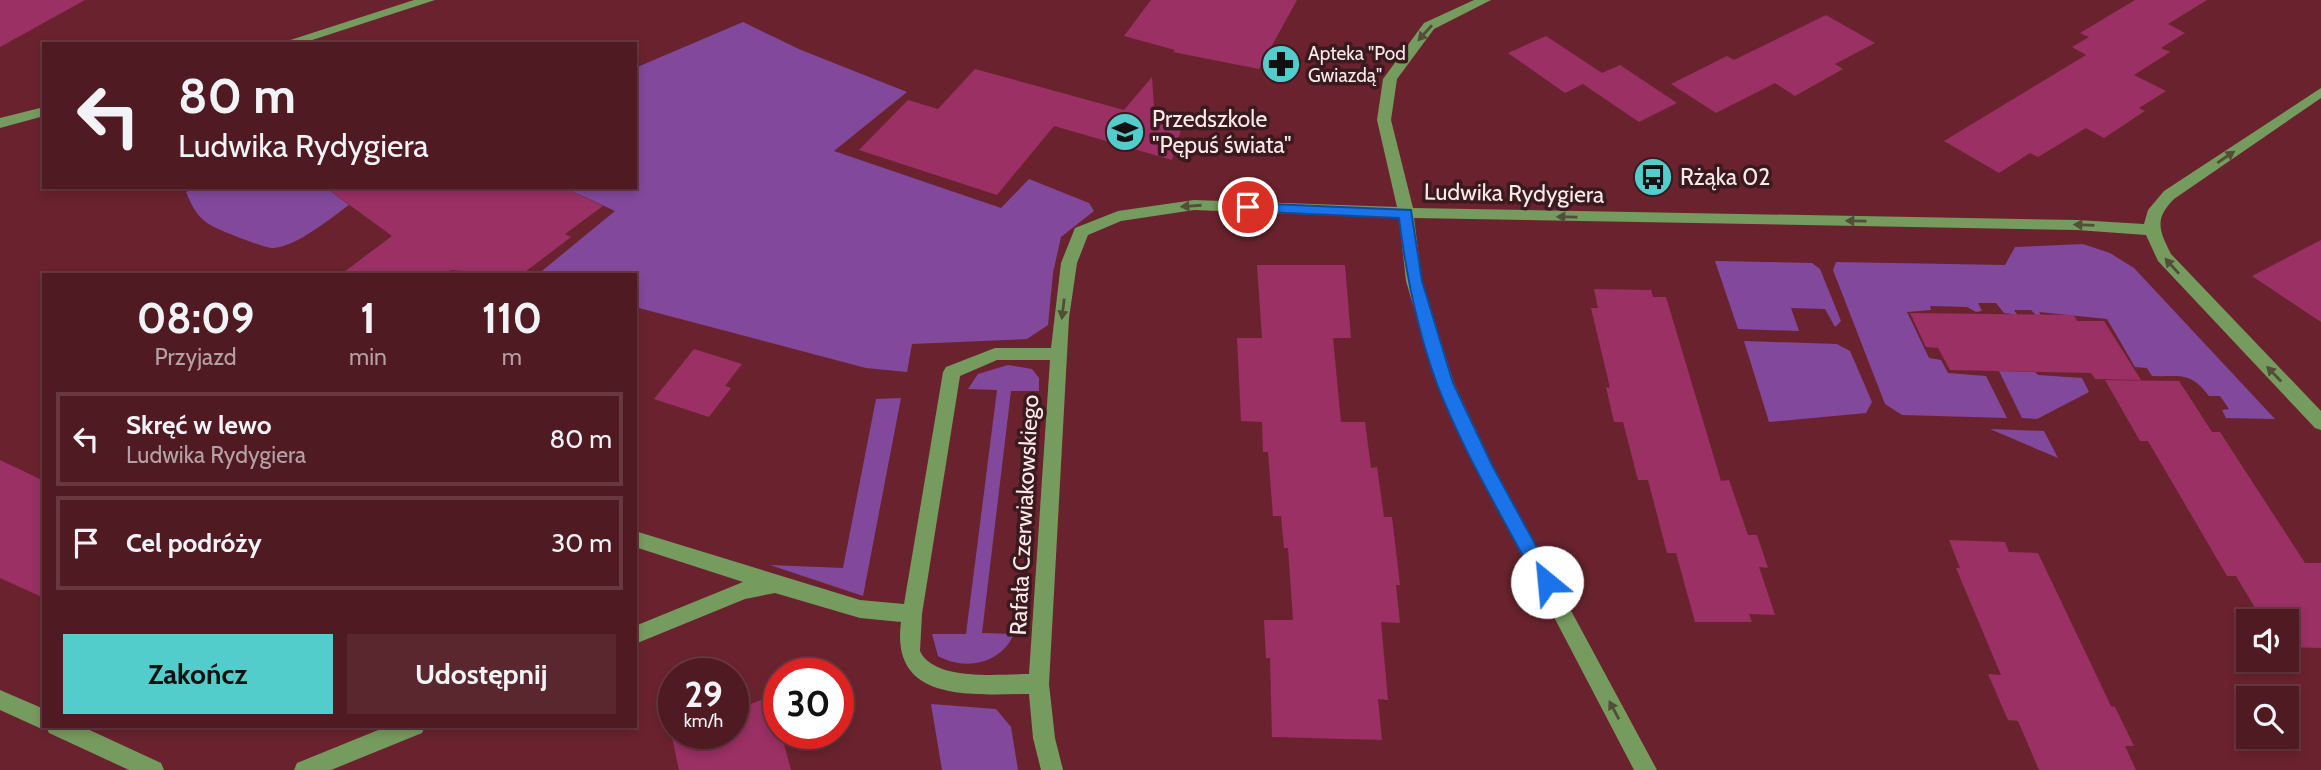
<!DOCTYPE html>
<html lang="pl">
<head>
<meta charset="utf-8">
<style>
	:root { --surface:#501a22; --page:#5a272f; --text:#f1f3f6; --muted:#b4a1a5; --line:#673840; --accent:#52cdcc }
	body { margin:0; font-family:Cabin,sans-serif; background:var(--page); color:var(--text); height:100vh; display:flex; flex-direction:column; font-size:26px; white-space:nowrap }
	* { box-sizing:border-box; margin:0 }
	p { font-size:23px; color:var(--muted) }
	.icon { flex:none; width:38px; height:38px; fill:none; stroke:currentColor; stroke-width:2; stroke-linecap:round; stroke-linejoin:round }
	.map { position:relative; flex:1; overflow:hidden }
	.panel { position:absolute; left:42px; top:273px; width:595px; height:455px; display:flex; flex-direction:column; background:var(--surface); border-radius:0px; box-shadow:0 4px 10px #0003,0 0 0 2px var(--line) }
	.panel>* { flex:none }
	.top-card { position:absolute; left:42px; top:42px; width:595px; height:147px; border-radius:0px; box-shadow:0 4px 10px #0003,0 0 0 2px var(--line); background:#501a22; color:var(--text); overflow:hidden }
	.tools { position:absolute; left:2236px; top:609px; display:grid; gap:14px }
	.tools a { display:grid; place-items:center; width:63px; height:63px; border-radius:0px; background:var(--surface); box-shadow:0 4px 10px #0003,0 0 0 2px var(--line); font-size:35px }
	.speed { position:absolute; left:658px; top:658px; display:flex; gap:14px; font-size:35px; font-weight:700; text-align:center }
	.speed>* { display:grid; place-content:center; width:91px; height:91px; border-radius:50%; background:var(--surface); box-shadow:0 4px 10px #0003,0 0 0 2px var(--line); line-height:1 }
	.speed small { font-size:18px; font-weight:400 }
	.speed .limit { border:10px solid #d22; background:#fff; color:#111 }
	.pin { position:absolute; display:grid; place-items:center; width:60px; height:60px; color:#fff; margin:-30px; border:4px solid #fff; border-radius:50%; box-shadow:0 2px 7px #0007 }
	.me { position:absolute; width:77px; margin:-38px; rotate:332deg; stroke-linejoin:round; filter:drop-shadow(0 0 5px #0008) }
	.turn { display:flex; align-items:center; gap:24px; height:147px; padding:0 21px; font-size:32px }
	.turn .icon { width:91px; height:91px; stroke-width:2.5 }
	.turn b { display:block; font-size:49px; line-height:60px }
	.eta { display:flex; justify-content:space-evenly; align-items:center; height:119px; text-align:center }
	.eta b { font-size:42px; font-weight:800; line-height:49px }
	.button { display:flex; gap:14px; margin-top:auto; padding:14px 21px }
	.button a { flex:1; height:80px; border-radius:0px; background:var(--accent); color:#111; font-size:28px; font-weight:800; line-height:80px; text-align:center }
	.button a+a { background:var(--page); color:var(--text) }
	ul { padding:0; list-style:none }
	li { display:flex; align-items:center; gap:21px; height:94px; margin:0 14px 10px; padding:0 7px; border:4px solid var(--line); border-radius:0px }
	li div { flex:1 }
	li b { display:block; font-size:26px }
	li em { font-style:normal }
	.map>svg:first-child { display:block }
	.green { fill:#82489c }
	.building { fill:#9a3064 }
	.lines { fill:none; stroke-linecap:round; stroke-linejoin:round }
	.minor { fill:#769b5f; fill-rule:evenodd }
	.oneway { fill:#524e38 }
	.route { fill:#1a73e8; stroke:#114b97; stroke-width:2 }
	.labels { text-anchor:middle; stroke-width:7; stroke-linejoin:round; paint-order:stroke }
	.far-poi-label { font-size:19px; fill:#fceaeb; stroke:#3a1a1e; text-anchor:start }
	.poi-label { font-size:23px; fill:#fceaeb; stroke:#3a1a1e; text-anchor:start }
	.street-label { font-size:23px; fill:#fceaeb; stroke:#3a1a1e }
</style>
</head>
<body>
<div class="map">
<svg width="2321" height="770" viewBox="0 0 2321 770">
	<rect width="100%" height="100%" fill="#6a232e"/>
	<g class="green">
		<polygon points="743,22 801,50 907,92 834,151 1001,208 1029,179 1089,203 1094,211 1061,237 1053,273 1048,325 1027,339 912,344 907,372 866,368 635,307 635,275 537,275 615,211 563,187 635,187 635,68"/>
		<path d="M196 187H325L349 205C331 218 296 247 273 248 264 248 215 229 207 223 196 215 191 204 186 192Z"/>
		<path d="M2083 244 2110 253 2134 268 2275 419 2226 418 2222 410 2229 409 2220 396H2209C2190 371 2181 377 2152 376L2147 368 2135 367 2107 319 2039 312 2042 317H2038L2031 310H2014L2019 317 2016 318 2012 314 2004 313 1996 303H1978L1982 311 1976 312 1967 307 1930 306 1931 310 1907 312 1929 358 1941 360 1948 373 1986 376 2007 418 1902 415 1885 404 1833 270 1836 262 2005 265 2015 247Z"/>
		<polygon points="1715,261 1812,263 1820,269 1841,321 1835,327 1825,309 1791,308 1799,331 1738,329"/>
		<polygon points="1744,341 1837,344 1850,351 1872,402 1866,413 1769,422"/>
		<path d="M1008 365 1032 369 1039 378V391H1011L982 633 1014 634C1001 664 965 671 938 656L932 634H966L997 390 968 389 978 374Z"/>
		<polygon points="1999,371 2035,372 2038,375 2082,378 2089,392 2037,419 2022,418"/>
		<polygon points="901,398 863,596 770,565 843,568 876,399"/>
		<polygon points="1990,429 2044,431 2058,458"/>
		<polygon points="931,704 996,709 1011,727 1018,770 942,770"/>
	</g>
	<g class="building">
		<polygon points="0,0 85,0 0,47"/>
		<polygon points="1151,0 1297,0 1259,69 1173,52 1175,50 1124,36"/>
		<polygon points="2135,0 2207,0 2168,24 2185,33 2161,48 2170,52 2134,75 2166,91 2139,108 2145,111 2104,138 2086,128 2038,157 2030,153 1999,173 1944,141 2086,55 2072,47 2089,37 2080,33"/>
		<polygon points="1826,15 1875,43 1835,64 1843,69 1795,96 1775,83 1716,113 1671,84 1727,56 1734,60"/>
		<polygon points="1546,36 1602,73 1620,65 1677,103 1639,122 1583,84 1565,93 1508,53"/>
		<polygon points="975,69 1124,110 1152,77 1155,122 1181,130 1172,160 1054,126 997,195 859,150 908,100 938,109"/>
		<polygon points="325,187 563,187 603,206 565,234 571,237 521,275 451,270 445,275 340,275 392,236"/>
		<polygon points="2321,240 2321,322 2252,276"/>
		<polygon points="1257,265 1345,265 1351,338 1333,338 1341,422 1365,422 1371,468 1377,467 1384,517 1392,517 1400,585 1396,585 1400,623 1381,622 1388,700 1378,699 1382,740 1272,737 1270,658 1266,658 1264,620 1293,620 1288,548 1284,548 1281,516 1273,516 1268,452 1263,452 1262,422 1241,421 1237,338 1262,338"/>
		<polygon points="1594,289 1651,290 1653,297 1666,297 1721,481 1729,480 1748,535 1757,535 1768,568 1759,567 1775,615 1749,614 1752,622 1695,622 1676,553 1667,553 1648,480 1638,480 1623,422 1614,422 1606,387 1610,388 1591,308 1598,308"/>
		<polygon points="1910,313 2074,315 2077,321 2104,321 2141,380 2095,379 2091,373 1950,370 1938,348 1926,347"/>
		<polygon points="694,349 742,364 725,386 731,388 709,417 654,399"/>
		<polygon points="2105,380 2179,381 2212,432 2220,432 2305,563 2321,563 2321,648 2287,647 2287,621 2263,621 2236,576 2227,576 2148,441 2140,441"/>
		<polygon points="0,460 44,481 44,598 0,578"/>
		<polygon points="1949,540 2005,542 2009,552 2038,553 2111,706 2115,707 2134,746 2125,746 2136,770 2039,770 2018,721 2008,720 1988,674 2001,675 1956,568 1960,568"/>
		<polygon points="771,696 791,770 679,770 671,733 733,733 733,711"/>
	</g>
	<g class="lines">
		<g class="minor">
			<polygon points="414,0 435,0 300,44 278,44"/>
			<path d="M1474 0H1491L1434 29 1397 79 1391 120 1413 208 2077 220 2144 224 2148 210 2164 191 2321 88V98L2174 199C2154 219 2159 230 2171 254L2321 411V430L2315 428 2158 261 2146 235 2077 230 1414 218 1422 281 1454 383 1493 466 1657 770H1634L1476 468 1436 383 1406 281 1399 218 1194 210 1121 221 1088 235 1077 263 1069 318 1049 684 1055 738 1063 770H1041L1033 738 1029 694C973 694 890 704 901 622L860 618 775 593 745 599 635 644V626L743 582 635 547V531L860 600 904 604 943 372 946 367 995 348H1051L1061 263 1075 228 1118 211 1194 200 1397 207 1377 120 1383 79 1424 23ZM997 360H1050L1029 674C1001 674 934 682 920 651L922 614 960 376Z"/>
			<polygon points="44,107 44,116 0,128 0,118"/>
			<polygon points="0,690 44,709 44,726 81,726 161,763 164,770 129,770 49,733 47,729 44,730 0,710"/>
			<polygon points="388,726 425,726 422,733 331,770 294,770 297,763"/>
		</g>
	</g>
	<defs><path id="oneway-solid" d="M-6-.8H1V-3.2L6.5 0L1 3.2V.8H-6Z" transform="scale(1.75)"/></defs>
	<g class="oneway">
		<use href="#oneway-solid" transform="translate(1425 33) rotate(132)"/>
		<use href="#oneway-solid" transform="translate(2226 157) rotate(-34)"/>
		<use href="#oneway-solid" transform="translate(1191 206) rotate(176)"/>
		<use href="#oneway-solid" transform="translate(1567 217) rotate(-179)"/>
		<use href="#oneway-solid" transform="translate(1856 221) rotate(-179)"/>
		<use href="#oneway-solid" transform="translate(2084 225) rotate(-178)"/>
		<use href="#oneway-solid" transform="translate(2172 266) rotate(-132)"/>
		<use href="#oneway-solid" transform="translate(1063 309) rotate(97)"/>
		<use href="#oneway-solid" transform="translate(2274 374) rotate(-134)"/>
		<use href="#oneway-solid" transform="translate(1614 710) rotate(-118)"/>
	</g>
	<path class="route" d="M1248 203 1411 210 1422 281 1453 383 1492 465 1553 577 1556 582 1553 588 1547 590 1540 588C1505 521 1464 454 1437 384 1417 330 1406 274 1399 218L1243 211 1241 207Z"/>
	<defs>
		<g id="pharmacy-disc" transform="scale(2.0125)"><circle r="9.5" fill="#52cdcc" stroke="#3a1a1e"/><path d="M-2-6h4v4h4v4h-4v4h-4v-4h-4v-4h4Z" fill="#111"/></g>
		<g id="school-disc" transform="scale(2.0125)"><circle r="9.5" fill="#52cdcc" stroke="#3a1a1e"/><path d="M0-5L7-2L0 1L-7-2ZM-4 1L0 2.5L4 1V4Q0 6-4 4Z" fill="#111"/></g>
		<g id="bus-disc" transform="scale(2.0125)"><circle r="9.5" fill="#52cdcc" stroke="#3a1a1e"/><path d="M-5-6H5V4H4V6H2V4H-2V6H-4V4H-5ZM-3.5-4V0h7V-4ZM-3.5 1.2v1.5H-2V1.2ZM2 1.2v1.5H3.5V1.2Z" fill="#111"/></g>
	</defs>
	<g fill-rule="evenodd">
		<use href="#pharmacy-disc" x="1281" y="64"/>
		<use href="#school-disc" x="1125" y="132"/>
		<use href="#bus-disc" x="1653" y="177"/>
	</g>
	<g class="labels">
		<g class="far-poi-label">
			<text x="1308" y="60">Apteka "Pod<tspan x="1308" dy="22">Gwiazdą"</tspan></text>
		</g>
		<g class="poi-label">
			<text x="1152" y="127">Przedszkole<tspan x="1152" dy="26">"Pępuś świata"</tspan></text>
			<text x="1680" y="185">Rżąka 02</text>
		</g>
		<g class="street-label">
			<text transform="translate(1514 193) rotate(1)" y="8">Ludwika Rydygiera</text>
			<text transform="translate(1024 515) rotate(-87)" y="8">Rafała Czerwiakowskiego</text>
		</g>
	</g>
</svg>
<div class="tools">
<a><svg class="icon" aria-label="sound" viewBox="0 0 24 24"><path d="M4 9h4l5-4v14l-5-4H4zM17 9q2 3 0 6"/></svg></a>
<a><svg class="icon" aria-label="search" viewBox="0 0 24 24"><circle cx="10" cy="10" r="6"/><path d="M15 15l6 6"/></svg></a>
</div>
<div class="speed"><div>29<small>km/h</small></div><div class="limit">30</div></div>
<div class="pin" style="left:1248px;top:207px;background:#d93025"><svg class="icon" aria-label="arrive" viewBox="0 0 24 24"><path d="M6 21V4h12l-3 4 3 4H6"/></svg></div>
<svg class="me" style="left:1547px;top:582px" viewBox="-20 -20 40 40"><circle r="19" fill="#fff"/><path d="M0-13L10 11 0 6-10 11z" fill="#1a73e8"/></svg>
<div class="top-card">
<div class="turn"><svg class="icon" aria-label="left" viewBox="0 0 24 24"><path d="M17 20v-9H6M10 6l-5 5 5 5"/></svg><div><b>80 m</b>Ludwika Rydygiera</div></div>
</div>
<section class="panel">
<div class="eta">
<div><b>08:09</b><p>Przyjazd</p></div>
<div><b>1</b><p>min</p></div>
<div><b>110</b><p>m</p></div>
</div>
<ul>
<li><svg class="icon" aria-label="left" viewBox="0 0 24 24"><path d="M17 20v-9H6M10 6l-5 5 5 5"/></svg><div><b>Skręć w lewo</b><p>Ludwika Rydygiera</p></div><em>80 m</em></li>
<li><svg class="icon" aria-label="arrive" viewBox="0 0 24 24"><path d="M6 21V4h12l-3 4 3 4H6"/></svg><div><b>Cel podróży</b></div><em>30 m</em></li>
</ul>
<div class="button"><a>Zakończ</a><a>Udostępnij</a></div>
</section>
</div>
</body>
</html>
